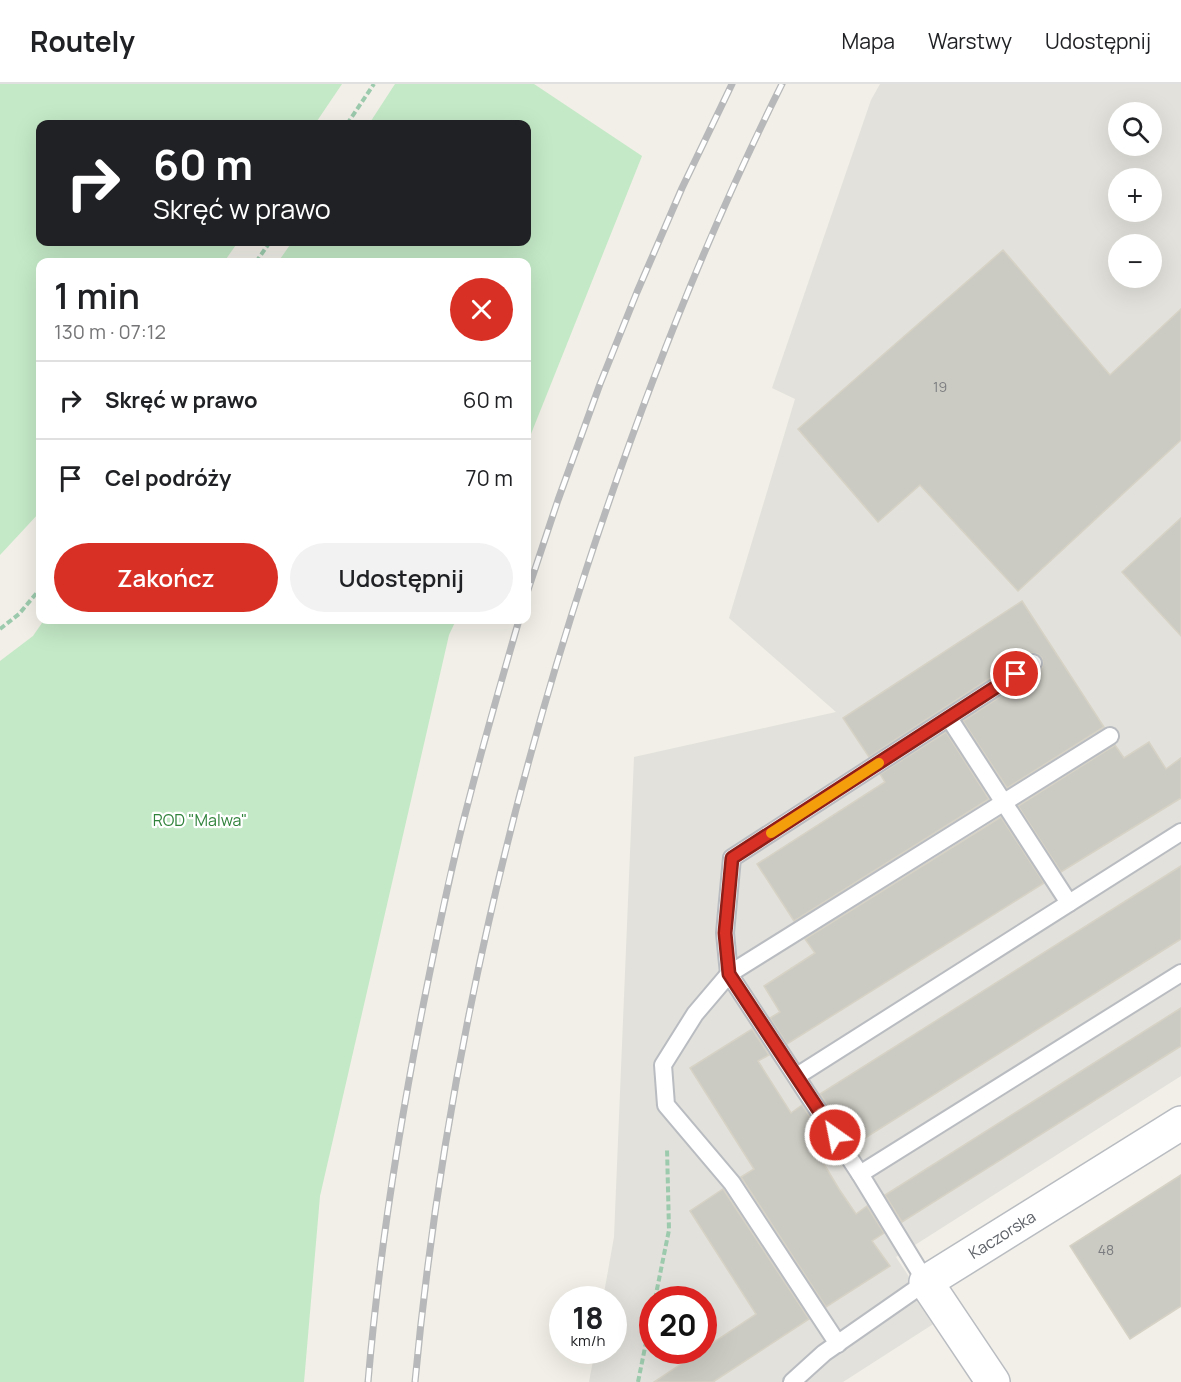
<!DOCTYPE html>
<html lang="pl">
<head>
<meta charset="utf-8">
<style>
	:root { --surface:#fff; --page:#f2f2f2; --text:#202124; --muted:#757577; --line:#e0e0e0; --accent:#d93025 }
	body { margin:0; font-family:Manrope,sans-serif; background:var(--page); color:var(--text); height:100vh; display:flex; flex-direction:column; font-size:22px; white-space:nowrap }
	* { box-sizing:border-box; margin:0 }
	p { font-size:20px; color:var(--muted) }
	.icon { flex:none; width:33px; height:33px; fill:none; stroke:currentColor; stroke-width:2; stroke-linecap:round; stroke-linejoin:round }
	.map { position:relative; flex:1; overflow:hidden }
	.side { position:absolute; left:36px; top:174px; width:495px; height:366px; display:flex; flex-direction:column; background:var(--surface); border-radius:12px; box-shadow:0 6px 24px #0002 }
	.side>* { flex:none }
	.top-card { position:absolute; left:36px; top:36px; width:495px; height:126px; border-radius:12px; box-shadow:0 6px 24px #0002; background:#202124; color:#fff; overflow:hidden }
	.fabs { position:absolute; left:1108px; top:18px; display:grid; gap:12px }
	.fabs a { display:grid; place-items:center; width:54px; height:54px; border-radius:50%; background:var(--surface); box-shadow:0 6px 24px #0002; font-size:30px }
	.speed { position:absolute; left:549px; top:1202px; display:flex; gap:12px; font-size:30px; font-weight:700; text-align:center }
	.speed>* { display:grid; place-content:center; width:78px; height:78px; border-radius:50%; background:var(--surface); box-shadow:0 6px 24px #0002; line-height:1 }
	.speed small { font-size:15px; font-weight:400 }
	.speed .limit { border:9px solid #d22; background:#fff; color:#111 }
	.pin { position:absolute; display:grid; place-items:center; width:51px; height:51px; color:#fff; margin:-26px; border:3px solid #fff; border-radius:50%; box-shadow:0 2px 6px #0007 }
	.me { position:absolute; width:66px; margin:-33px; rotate:327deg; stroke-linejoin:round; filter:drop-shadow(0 0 4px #0008) }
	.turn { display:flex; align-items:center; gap:21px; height:126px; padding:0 18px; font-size:27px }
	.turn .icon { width:78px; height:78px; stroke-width:2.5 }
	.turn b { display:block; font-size:42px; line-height:51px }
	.round { display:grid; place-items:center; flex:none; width:63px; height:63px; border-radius:32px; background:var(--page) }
	.head { display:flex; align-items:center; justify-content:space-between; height:102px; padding:0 18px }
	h1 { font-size:36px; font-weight:600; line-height:45px }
	.primary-button { display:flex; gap:12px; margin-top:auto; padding:12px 18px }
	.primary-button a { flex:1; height:69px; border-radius:36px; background:var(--accent); color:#fff; font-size:24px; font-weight:600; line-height:69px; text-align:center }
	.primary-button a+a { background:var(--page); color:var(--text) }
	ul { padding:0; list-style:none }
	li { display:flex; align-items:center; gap:18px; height:78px; padding:0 18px; border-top:2px solid var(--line) }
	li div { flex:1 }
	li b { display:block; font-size:22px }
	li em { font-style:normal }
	header { display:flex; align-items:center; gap:36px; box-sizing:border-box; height:84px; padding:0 30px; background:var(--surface); border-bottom:2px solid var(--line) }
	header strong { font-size:28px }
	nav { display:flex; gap:33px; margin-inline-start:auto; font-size:21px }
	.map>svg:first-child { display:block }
	.industrial { fill:#e2e1db; fill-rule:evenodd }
	.green { fill:#c3e9c6 }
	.building { fill:#cccbc3; stroke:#d6d2c5; stroke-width:1.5 }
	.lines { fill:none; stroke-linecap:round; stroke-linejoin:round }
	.service-casing { stroke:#b9bcc1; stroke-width:20 }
	.minor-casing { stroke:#b9bcc1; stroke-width:36 }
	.path { stroke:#9ccaad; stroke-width:4; stroke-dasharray:6 3; stroke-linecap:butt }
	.service { stroke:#fff; stroke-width:16 }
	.minor { stroke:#fff; stroke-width:33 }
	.rail-casing { stroke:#b7b8b9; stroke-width:7 }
	.rail { stroke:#fff; stroke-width:4.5; stroke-dasharray:14; stroke-linecap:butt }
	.route-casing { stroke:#8d1f18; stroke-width:15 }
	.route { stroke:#d93025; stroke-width:10 }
	.slow { stroke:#f59e0b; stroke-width:10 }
	.labels { text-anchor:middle; stroke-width:4.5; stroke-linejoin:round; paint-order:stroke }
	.number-label { font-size:14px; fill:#7a7c7f }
	.park-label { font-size:16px; fill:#31833c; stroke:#fff }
	.street-label { font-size:16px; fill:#5e6268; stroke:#fff }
</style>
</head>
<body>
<header>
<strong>Routely</strong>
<nav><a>Mapa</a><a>Warstwy</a><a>Udostępnij</a></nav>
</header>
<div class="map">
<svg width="1181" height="1298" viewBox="0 0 1181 1298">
	<rect width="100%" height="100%" fill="#f1efe7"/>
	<path class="industrial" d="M880 0H1181V992L896 1173 938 1237 843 1298H589L595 1266H614V1215H603L614 1153 634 673 836 628 729 534 795 315 772 304 871 16ZM1119 28H1152V62H1119ZM1119 94H1152V128H1119ZM1119 160H1152V194H1119ZM652 1215H704V1266H652Z"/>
	<g class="green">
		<polygon points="0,0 342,0 315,40 40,40 40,158 238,158 224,178 40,178 40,428 0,471"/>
		<polygon points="395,0 534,0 642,72 527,360 526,178 278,178 292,158 526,158 526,40 369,40"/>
		<polygon points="44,536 456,536 449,551 320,1112 304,1298 0,1298 0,577 33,552"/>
	</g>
	<g class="building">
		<polygon points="1003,166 1110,291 1181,225 1181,356 1018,507 920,401 878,438 798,345"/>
		<polygon points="1181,434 1181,552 1122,488"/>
		<polygon points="1022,517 1104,643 1007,704 963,637 1039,587 1042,584 1043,579 1042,574 1038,570 1032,569 1027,570 869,673 843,634"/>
		<polygon points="946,648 989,715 794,837 757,780 885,698 880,690"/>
		<polygon points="1149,658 1166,685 1181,674 1181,714 1061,788 1018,722 1115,661 1124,674"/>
		<polygon points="1001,733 1044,799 787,960 770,934 780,928 764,902 815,869 805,855"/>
		<polygon points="1181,782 1181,855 854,1061 820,1010"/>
		<polygon points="1181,924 1181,962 902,1138 885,1111"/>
		<polygon points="752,945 769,971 758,977 791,1029 802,1021 836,1073 824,1080 839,1105 856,1130 867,1122 884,1149 872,1157 890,1182 826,1223 741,1093 754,1085 690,984"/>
		<polygon points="1181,1091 1181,1222 1130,1255 1070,1162"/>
		<polygon points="723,1105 809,1235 713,1298 654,1298 756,1230 690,1127"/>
	</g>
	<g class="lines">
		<g class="service-casing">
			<g id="service">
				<polyline points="949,634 1069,819"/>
				<polyline points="797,992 1181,748"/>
				<polyline points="860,1090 1181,889"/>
				<polyline points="838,1260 732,1099 666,1021 663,981 695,930 729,890 1110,652"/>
				<polyline points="792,1298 824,1269 926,1198 860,1090 729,890 725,849 732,774 1033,579"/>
			</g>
		</g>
		<g class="minor-casing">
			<g id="minor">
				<path id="s1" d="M993 1298 926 1198 1181 1039"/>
			</g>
		</g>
		<g class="path">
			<polyline points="347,40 374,0"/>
			<polyline points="256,178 270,158"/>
			<polyline points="0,545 19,530 40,505"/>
			<polyline points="655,1215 669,1146 667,1064"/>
			<polyline points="638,1298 652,1229"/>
		</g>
		<use href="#service" class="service"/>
		<use href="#minor" class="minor"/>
		<g class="rail-casing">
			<g id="rail">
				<polyline points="526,512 558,416 600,300 637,208 682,104 732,0"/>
				<path d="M368 1298C379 1170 399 1043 424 917 437 852 450 787 467 723 483 660 501 598 519 536"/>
				<path d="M415 1298C441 1020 501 745 588 480 642 316 705 154 782 0"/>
			</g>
		</g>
		<use href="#rail" class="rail"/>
	</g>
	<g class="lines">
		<g class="route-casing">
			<polyline id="route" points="835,1051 729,890 725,849 732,774 1016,590"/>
		</g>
		<use href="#route" class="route"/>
		<polyline class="slow" points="771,749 879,679"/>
	</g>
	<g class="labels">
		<g class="number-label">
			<text x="940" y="308">19</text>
			<text x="1106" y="1171">48</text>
		</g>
		<g class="park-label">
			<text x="200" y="742">ROD "Malwa"</text>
		</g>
		<g class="street-label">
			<text dy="6" stroke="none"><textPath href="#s1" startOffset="210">Kaczorska</textPath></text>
		</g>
	</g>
</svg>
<div class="fabs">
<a><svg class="icon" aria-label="search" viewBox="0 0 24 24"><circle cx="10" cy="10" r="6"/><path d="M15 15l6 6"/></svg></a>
<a>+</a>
<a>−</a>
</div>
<div class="speed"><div>18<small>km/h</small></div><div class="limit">20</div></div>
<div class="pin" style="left:1016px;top:590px;background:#d93025"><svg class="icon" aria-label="arrive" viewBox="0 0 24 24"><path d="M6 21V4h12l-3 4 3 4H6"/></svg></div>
<svg class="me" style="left:835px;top:1051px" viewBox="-20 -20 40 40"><circle r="17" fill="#d93025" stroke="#fff" stroke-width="3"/><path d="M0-11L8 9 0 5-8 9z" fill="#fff"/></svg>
<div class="top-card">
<div class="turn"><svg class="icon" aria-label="right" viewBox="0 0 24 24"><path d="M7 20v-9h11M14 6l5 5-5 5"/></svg><div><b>60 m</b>Skręć w prawo</div></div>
</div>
<section class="side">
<div class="head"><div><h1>1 min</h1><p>130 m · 07:12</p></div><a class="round" style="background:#d93025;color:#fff"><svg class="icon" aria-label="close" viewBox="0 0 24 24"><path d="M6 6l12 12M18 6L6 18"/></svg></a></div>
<ul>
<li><svg class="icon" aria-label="right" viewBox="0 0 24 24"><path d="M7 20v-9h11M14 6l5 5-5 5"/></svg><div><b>Skręć w prawo</b></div><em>60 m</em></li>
<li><svg class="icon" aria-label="arrive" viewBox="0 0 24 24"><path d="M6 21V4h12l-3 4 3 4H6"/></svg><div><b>Cel podróży</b></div><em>70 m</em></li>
</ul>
<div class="primary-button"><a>Zakończ</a><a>Udostępnij</a></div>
</section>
</div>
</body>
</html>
